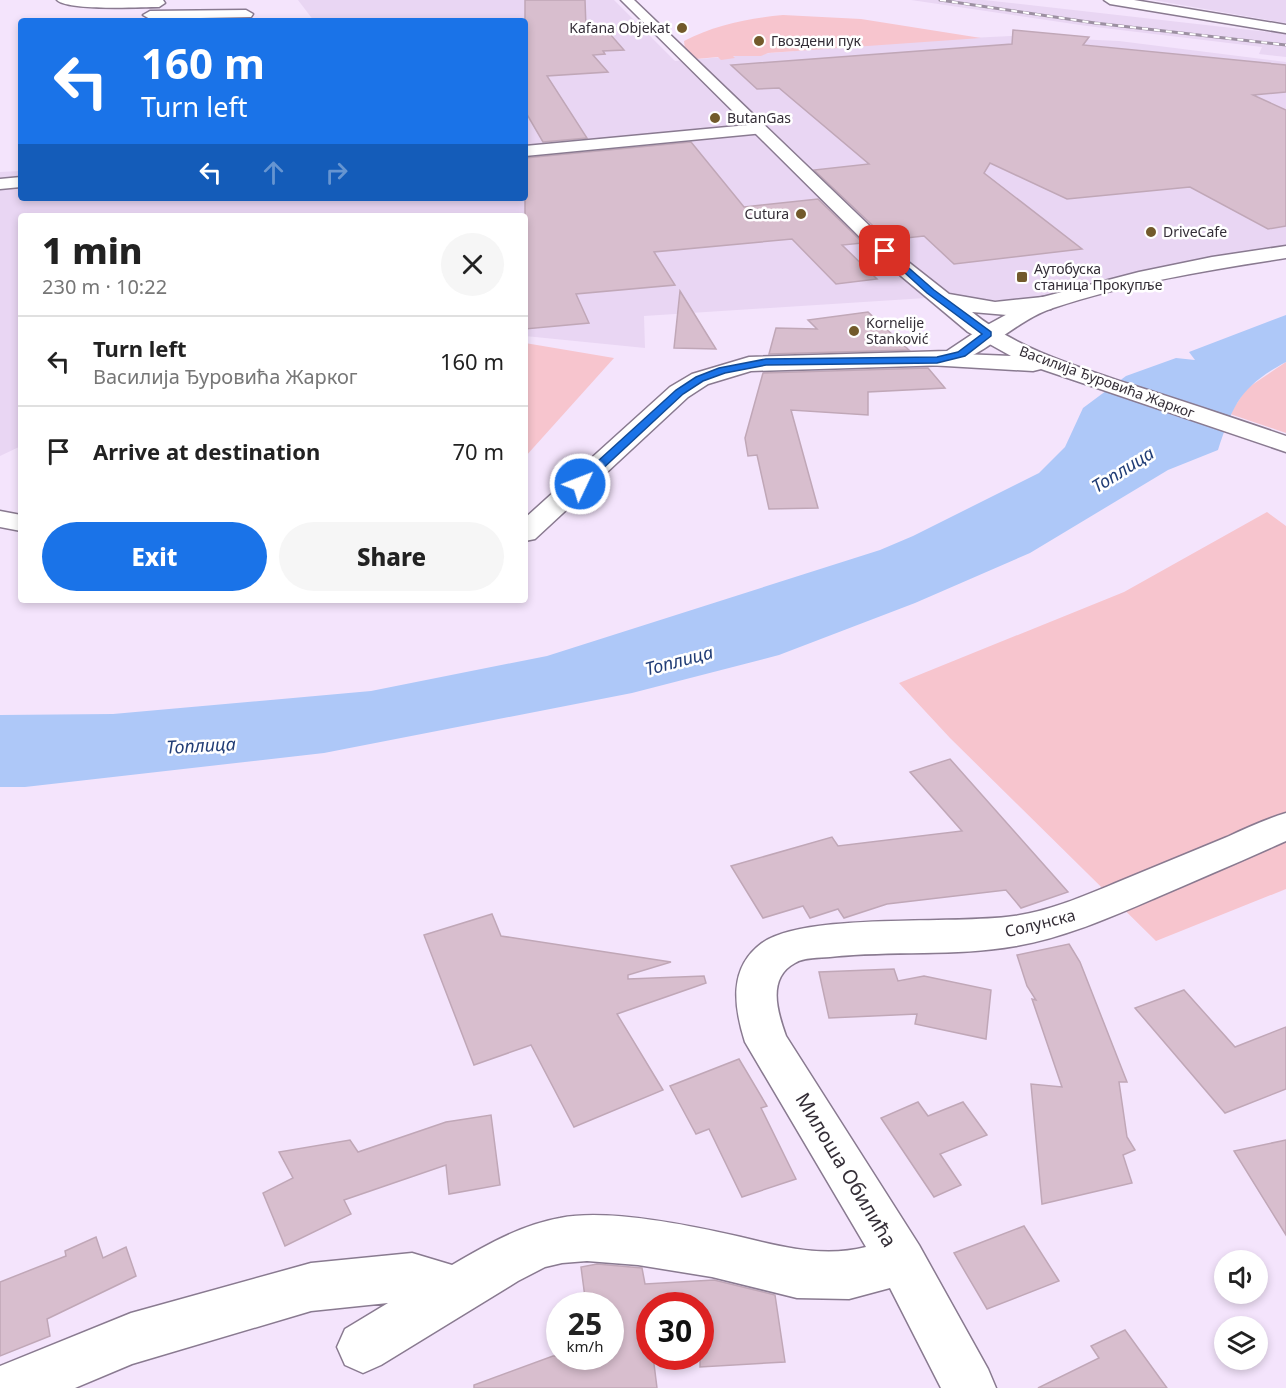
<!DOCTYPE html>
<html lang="en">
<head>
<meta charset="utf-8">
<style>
	:root { --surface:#fff; --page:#f6f6f6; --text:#222; --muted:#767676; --line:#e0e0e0; --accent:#1a73e8 }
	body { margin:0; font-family:"Noto Sans",sans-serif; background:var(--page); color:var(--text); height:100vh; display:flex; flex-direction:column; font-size:22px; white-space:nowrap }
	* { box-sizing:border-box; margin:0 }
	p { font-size:20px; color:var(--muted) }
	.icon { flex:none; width:33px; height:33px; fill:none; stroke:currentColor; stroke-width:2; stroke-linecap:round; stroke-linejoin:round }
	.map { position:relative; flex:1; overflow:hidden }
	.details { position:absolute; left:18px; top:213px; width:510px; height:390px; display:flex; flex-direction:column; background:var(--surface); border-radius:6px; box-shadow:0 3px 9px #0003 }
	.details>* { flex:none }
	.hud { position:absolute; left:18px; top:18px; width:510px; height:183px; border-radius:6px; box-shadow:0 3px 9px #0003; background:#1a73e8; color:#fff; overflow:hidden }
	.controls { position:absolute; left:1214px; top:1250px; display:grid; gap:12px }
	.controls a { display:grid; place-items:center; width:54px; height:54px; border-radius:50%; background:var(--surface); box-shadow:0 3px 9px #0003; font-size:30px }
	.speed { position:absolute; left:546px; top:1292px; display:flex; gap:12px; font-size:30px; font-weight:700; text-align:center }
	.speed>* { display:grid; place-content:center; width:78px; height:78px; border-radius:50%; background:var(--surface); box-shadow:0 3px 9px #0003; line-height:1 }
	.speed small { font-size:15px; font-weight:400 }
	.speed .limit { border:9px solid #d22; background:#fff; color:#111 }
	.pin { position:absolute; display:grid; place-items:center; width:51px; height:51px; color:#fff; margin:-26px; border-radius:12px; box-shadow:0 3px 9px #0006 }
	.me { position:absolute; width:66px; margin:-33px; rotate:47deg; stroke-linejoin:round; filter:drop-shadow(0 0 4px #0008) }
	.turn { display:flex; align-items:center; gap:21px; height:126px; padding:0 24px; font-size:27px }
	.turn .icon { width:78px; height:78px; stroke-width:2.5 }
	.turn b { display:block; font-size:42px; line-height:51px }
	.lanes { display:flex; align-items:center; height:57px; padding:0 24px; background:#0003; justify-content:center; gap:30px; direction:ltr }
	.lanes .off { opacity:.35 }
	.round { display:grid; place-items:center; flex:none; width:63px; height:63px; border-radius:32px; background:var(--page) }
	.overview { display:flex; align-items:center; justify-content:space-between; height:102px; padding:0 24px }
	h1 { font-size:36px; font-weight:800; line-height:45px }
	.cta { display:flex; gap:12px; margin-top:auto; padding:12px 24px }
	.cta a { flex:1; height:69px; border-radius:36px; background:var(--accent); color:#fff; font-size:24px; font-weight:800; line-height:69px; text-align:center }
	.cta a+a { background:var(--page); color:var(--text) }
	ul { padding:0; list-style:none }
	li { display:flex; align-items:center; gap:18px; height:90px; padding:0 24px; border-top:2px solid var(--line) }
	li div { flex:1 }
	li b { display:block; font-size:22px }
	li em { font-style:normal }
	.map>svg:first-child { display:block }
	.built { fill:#e9d6f3 }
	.green { fill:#f7c5ce }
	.water { fill:#aec8f8 }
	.building { fill:#d8bece; stroke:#c0a7b7; stroke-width:1.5 }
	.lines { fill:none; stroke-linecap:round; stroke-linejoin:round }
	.minor-casing { stroke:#897a90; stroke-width:3 }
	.secondary-casing { stroke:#897a90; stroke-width:3 }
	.minor { fill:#fff; fill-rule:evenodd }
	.secondary { fill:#fff; fill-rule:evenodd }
	.rail-casing { stroke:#9c90a1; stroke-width:3 }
	.rail { stroke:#fff; stroke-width:2; stroke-dasharray:6; stroke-linecap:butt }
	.route { fill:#1a73e8; stroke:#114b97; stroke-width:1.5 }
	.poi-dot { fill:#725a2b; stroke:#fff; stroke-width:2 }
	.labels { text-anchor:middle; stroke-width:5; stroke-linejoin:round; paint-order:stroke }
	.far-poi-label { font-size:14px; fill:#342e37; stroke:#fff; text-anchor:start }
	.far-street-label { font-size:14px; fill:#342e37; stroke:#fff }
	.street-label { font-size:16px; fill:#342e37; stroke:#fff }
	.water-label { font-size:18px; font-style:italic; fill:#213d76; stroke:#fff }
	.near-street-label { font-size:20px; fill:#342e37; stroke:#fff }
</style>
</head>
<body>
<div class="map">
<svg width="1286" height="1388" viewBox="0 0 1286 1388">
	<rect width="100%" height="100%" fill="#f4e4fc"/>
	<g class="built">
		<polygon points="298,0 614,0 675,61 929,40 1011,36 1119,41 1286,62 1286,247 1247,251 1157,268 1090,283 1028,301 926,298 644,316 645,348 525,336 525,216 21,216 21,446 0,456 0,172 21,171 21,198 525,198 525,21 314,21"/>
		<polygon points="911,0 984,0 1286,34 1286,57 1259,54 1262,47 1087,26"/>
		<polygon points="1153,0 1286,0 1286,22 1285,23"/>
	</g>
	<g class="green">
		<path d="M783 15 861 19 981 38 768 53 761 56H733L735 58 721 60 718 57 696 59 685 50 684 41C714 25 750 18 783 15Z"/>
		<polygon points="525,343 614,358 525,457"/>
		<polygon points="1286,362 1286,433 1230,414 1246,389"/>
		<polygon points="1267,512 1286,526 1286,889 1156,941 950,738 899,683 1124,592"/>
	</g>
	<path class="water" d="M1286 315V362C1241 386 1233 404 1218 450L1168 470 1030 553 915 603 779 655 632 693 324 753 25 787H0V715L113 714 371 691 547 656 880 550 913 536 1039 473 1065 447 1083 408 1126 376 1176 358 1195 360 1189 352Z"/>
	<g class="building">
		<polygon points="525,0 585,0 586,27 603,26 624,50 603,51 605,54 593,55 608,72 547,76 587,138 543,142 525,111"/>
		<polygon points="1013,30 1089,37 1083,45 1286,65 1286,92 1253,95 1286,110 1286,226 1268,229 1190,187 1067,199 990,163 984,173 1082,249 954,264 924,236 888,240 814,170 869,164 779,88 757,89 731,65 1012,44"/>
		<polygon points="691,142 744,207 818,199 863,243 842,245 877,279 836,284 792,239 654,252 675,285 576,294 589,323 525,329 525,158"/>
		<polygon points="680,291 716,349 674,348"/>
		<polygon points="868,312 909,350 769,354 776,328 817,329 808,320"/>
		<polygon points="928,368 945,388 868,392 868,415 791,410 818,508 769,509 757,455 748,456 745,438 763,373"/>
		<polygon points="950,759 1068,892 1021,908 1006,890 887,904 844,918 838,909 810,918 803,906 763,918 731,866 832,837 838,846 962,831 910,772"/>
		<polygon points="492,914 501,936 671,962 628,975 628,979 704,976 706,983 617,1014 663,1090 574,1127 531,1045 474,1065 424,935"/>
		<polygon points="1069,944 1080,962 1127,1082 1119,1082 1127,1137 1135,1150 1123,1155 1132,1183 1042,1204 1031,1084 1062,1087 1032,999 1036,1000 1027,986 1017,955"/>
		<polygon points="894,969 898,981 924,976 991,990 986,1039 915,1024 917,1014 829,1018 819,972"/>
		<polygon points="1184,990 1235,1047 1286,1027 1286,1089 1225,1113 1135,1008"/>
		<polygon points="739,1059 767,1106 761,1108 796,1179 742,1197 709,1129 696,1134 670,1086"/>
		<polygon points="918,1102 928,1116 963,1102 987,1135 940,1154 961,1185 934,1197 881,1118"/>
		<polygon points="491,1115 500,1185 449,1194 446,1165 344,1200 351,1214 285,1246 263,1193 293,1178 279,1152 350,1140 358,1152 446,1122"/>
		<polygon points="1286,1140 1286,1235 1234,1151"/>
		<polygon points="1024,1226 1059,1281 987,1309 954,1253"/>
		<polygon points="96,1237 103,1258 126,1247 136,1276 47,1319 50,1336 0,1356 0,1282 66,1256 65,1251"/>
		<polygon points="597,1264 642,1268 645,1284 714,1280 775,1295 785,1362 700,1367 700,1305 650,1305 650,1356 653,1356 657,1388 474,1388 474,1385 553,1356 610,1356 610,1305 586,1305 581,1267"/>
		<polygon points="1125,1330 1167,1388 1038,1388 1099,1358 1091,1346"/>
	</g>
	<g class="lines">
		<g class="minor-casing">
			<g id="minor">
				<path d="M57 0H163L165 3 159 7C140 7 68 11 57 0Z"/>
				<polygon points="1104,0 1134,0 1286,25 1286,33 1110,4"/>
				<polygon points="246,10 253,14 251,17 150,19 143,15 150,11"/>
				<polygon points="759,124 767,129 765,133 525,156 525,146"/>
				<polygon points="21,177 21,187 0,189 0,179"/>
				<path d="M1286 246V258C1208 270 1128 283 1053 308 1016 320 985 356 949 365L751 371 708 384 688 397 535 539 525 541V518L670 387 692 374 749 357 947 351 980 329 1035 299 1139 272 1212 257Z"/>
				<polygon points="0,511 21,515 21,531 0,527"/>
				<path d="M1286 813V841C1242 861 1197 880 1153 899 1109 918 1063 938 1016 946 954 957 892 950 830 957 819 958 804 957 795 963 767 978 777 1011 786 1036L919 1245 988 1369 996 1388H941L890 1288 849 1299 797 1298 712 1277 638 1265 587 1261 562 1263 545 1267 518 1281 381 1365 363 1373 345 1365 337 1347 345 1329 388 1303 311 1311 132 1364 75 1388H0V1366L131 1313 311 1263 412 1253 452 1265C486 1245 521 1225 560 1218 608 1208 693 1226 741 1237 782 1247 824 1258 866 1247L745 1042C734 1007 728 968 762 943 806 912 954 925 1014 916 1050 911 1084 896 1118 882 1154 867 1191 852 1227 837 1246 828 1266 819 1286 813Z"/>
			</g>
		</g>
		<g class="secondary-casing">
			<path id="secondary" d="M621 0H634L902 257 949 294 995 302 1043 297 1051 299 1054 304 1051 309 1007 315 972 312C1017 349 1075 366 1129 384 1182 401 1234 418 1286 436V452L1041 369 1033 371 929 365 925 360 929 355 937 353 1011 356 968 332 888 265Z"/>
		</g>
		<use href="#minor" class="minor"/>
		<use href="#secondary" class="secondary"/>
		<g class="rail-casing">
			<polyline id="rail" points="940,0 1095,23 1286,45"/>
		</g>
		<use href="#rail" class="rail"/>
	</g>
	<polygon class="route" points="882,249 887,249 934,290 991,332 991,336 965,356 937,363 766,365 725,373 703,381 683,394 584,486 576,486 576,481 676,390 696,377 719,368 766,359 937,357 958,352 982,334 927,293 882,252"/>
	<g class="poi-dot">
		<circle cx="682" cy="28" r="6"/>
		<circle cx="759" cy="41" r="6"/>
		<circle cx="715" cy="118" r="6"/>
		<circle cx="801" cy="214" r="6"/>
		<circle cx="1151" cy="232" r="6"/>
		<rect x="1016" y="271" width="12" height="12" rx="3"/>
		<circle cx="854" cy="331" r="6"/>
	</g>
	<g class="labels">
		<g class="far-poi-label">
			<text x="670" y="33" text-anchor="end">Kafana Objekat</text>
			<text x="771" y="46">Гвоздени пук</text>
			<text x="727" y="123">ButanGas</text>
			<text x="789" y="219" text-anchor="end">Cutura</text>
			<text x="1163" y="237">DriveCafe</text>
			<text x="1034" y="274">Аутобуска<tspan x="1034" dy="16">станица Прокупље</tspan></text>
			<text x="866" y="328">Kornelije<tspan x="866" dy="16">Stanković</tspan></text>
		</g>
		<g class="far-street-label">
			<text transform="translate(1107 382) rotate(20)" y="5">Василија Ђуровића Жарког</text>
		</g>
		<g class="street-label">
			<text transform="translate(1040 923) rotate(-14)" y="6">Солунска</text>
		</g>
		<g class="water-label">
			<text transform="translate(1123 470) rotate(-32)" y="6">Топлица</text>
			<text transform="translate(679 661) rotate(-15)" y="6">Топлица</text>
			<text transform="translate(201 746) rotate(-3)" y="6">Топлица</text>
		</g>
		<g class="near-street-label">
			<text transform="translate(846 1170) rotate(59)" y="7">Милоша Обилића</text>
		</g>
	</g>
</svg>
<div class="controls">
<a><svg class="icon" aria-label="sound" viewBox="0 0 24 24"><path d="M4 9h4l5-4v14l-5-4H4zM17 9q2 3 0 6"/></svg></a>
<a><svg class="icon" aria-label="layers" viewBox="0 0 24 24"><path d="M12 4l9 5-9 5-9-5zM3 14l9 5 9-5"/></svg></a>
</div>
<div class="speed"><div>25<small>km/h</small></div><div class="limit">30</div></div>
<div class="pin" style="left:885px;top:251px;background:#d93025"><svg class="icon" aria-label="arrive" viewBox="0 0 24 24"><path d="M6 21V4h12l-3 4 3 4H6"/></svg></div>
<svg class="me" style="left:580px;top:484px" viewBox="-20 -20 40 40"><circle r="17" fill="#1a73e8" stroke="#fff" stroke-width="3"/><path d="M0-11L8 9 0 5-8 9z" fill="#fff"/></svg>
<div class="hud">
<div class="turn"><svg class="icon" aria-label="left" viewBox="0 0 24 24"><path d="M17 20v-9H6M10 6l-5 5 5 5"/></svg><div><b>160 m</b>Turn left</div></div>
<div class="lanes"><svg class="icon" aria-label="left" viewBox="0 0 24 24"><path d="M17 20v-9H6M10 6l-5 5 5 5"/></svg><svg class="icon off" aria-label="ahead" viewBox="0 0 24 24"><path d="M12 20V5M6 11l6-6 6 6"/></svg><svg class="icon off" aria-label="right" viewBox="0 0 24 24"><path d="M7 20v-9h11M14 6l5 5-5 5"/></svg></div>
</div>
<section class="details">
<div class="overview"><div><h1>1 min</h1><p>230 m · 10:22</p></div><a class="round"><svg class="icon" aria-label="close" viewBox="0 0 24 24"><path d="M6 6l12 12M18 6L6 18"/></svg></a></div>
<ul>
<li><svg class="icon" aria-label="left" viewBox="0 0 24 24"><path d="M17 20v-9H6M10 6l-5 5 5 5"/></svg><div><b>Turn left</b><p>Василија Ђуровића Жарког</p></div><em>160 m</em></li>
<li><svg class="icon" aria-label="arrive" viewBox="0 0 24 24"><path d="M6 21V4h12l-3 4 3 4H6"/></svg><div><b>Arrive at destination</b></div><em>70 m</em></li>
</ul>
<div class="cta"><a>Exit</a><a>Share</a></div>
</section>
</div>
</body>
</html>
